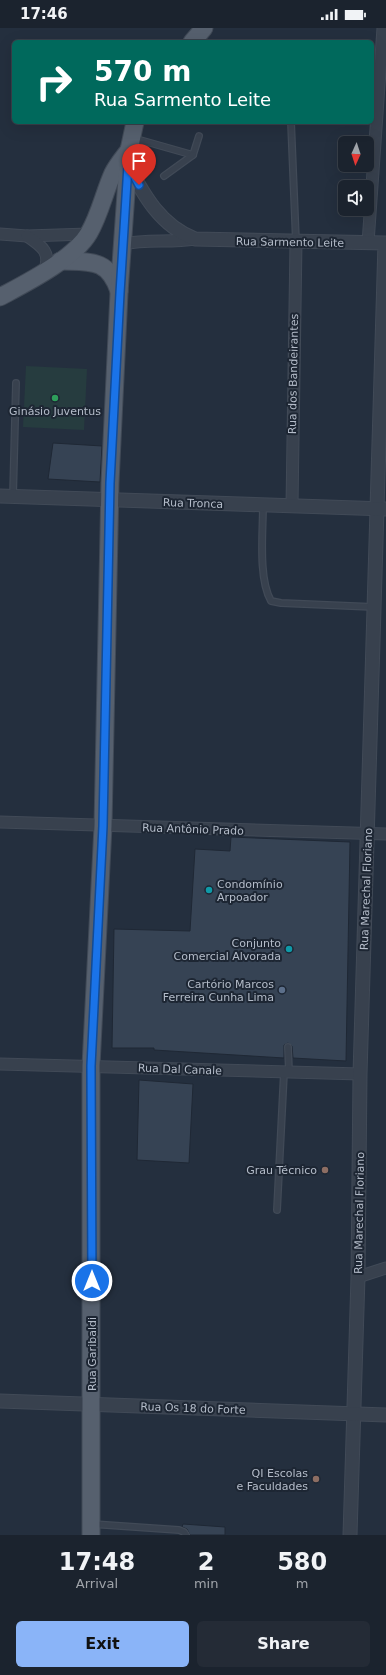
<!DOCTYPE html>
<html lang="en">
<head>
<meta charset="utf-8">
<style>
	:root { --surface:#1b232e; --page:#242b36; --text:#f1f3f6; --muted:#a0a4aa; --line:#39404a; --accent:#8ab4f8 }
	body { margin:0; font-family:"DejaVu Sans",sans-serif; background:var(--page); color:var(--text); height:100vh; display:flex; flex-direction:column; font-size:15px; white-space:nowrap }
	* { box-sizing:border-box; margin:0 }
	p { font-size:13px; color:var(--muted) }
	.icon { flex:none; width:22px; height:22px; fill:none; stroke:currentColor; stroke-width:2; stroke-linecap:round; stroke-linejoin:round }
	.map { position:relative; height:1507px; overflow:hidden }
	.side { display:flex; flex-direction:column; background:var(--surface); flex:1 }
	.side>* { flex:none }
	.guide { position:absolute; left:12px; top:12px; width:362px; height:84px; border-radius:6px; box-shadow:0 4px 16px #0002,0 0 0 1px var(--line); background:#00695c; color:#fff; overflow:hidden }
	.needle { width:26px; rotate:183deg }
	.buttons { position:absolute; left:338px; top:108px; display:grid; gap:8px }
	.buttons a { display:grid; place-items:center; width:36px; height:36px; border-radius:6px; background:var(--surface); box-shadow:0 4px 16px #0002,0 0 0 1px var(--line); font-size:20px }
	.pin { position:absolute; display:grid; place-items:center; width:34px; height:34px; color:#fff; margin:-41px -17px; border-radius:50% 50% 50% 0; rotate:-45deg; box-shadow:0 0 4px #0007 }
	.pin .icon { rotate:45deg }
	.me { position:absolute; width:44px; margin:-22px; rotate:0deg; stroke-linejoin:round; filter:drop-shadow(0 0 3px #0008) }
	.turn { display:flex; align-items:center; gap:14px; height:84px; padding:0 16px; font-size:18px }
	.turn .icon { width:52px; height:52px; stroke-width:2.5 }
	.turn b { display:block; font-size:28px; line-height:34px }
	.eta { display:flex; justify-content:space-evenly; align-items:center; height:68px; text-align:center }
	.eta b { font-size:24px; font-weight:700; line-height:28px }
	.cta { display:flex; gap:8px; margin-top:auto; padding:8px 16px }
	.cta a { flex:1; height:46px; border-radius:6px; background:var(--accent); color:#111; font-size:16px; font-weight:700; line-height:46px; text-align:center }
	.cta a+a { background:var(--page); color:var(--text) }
	.status { display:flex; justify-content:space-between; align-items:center; height:28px; padding:0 20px; background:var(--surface); direction:ltr }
	.status svg { height:11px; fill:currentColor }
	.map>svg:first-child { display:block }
	.green { fill:#263c3f }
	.building { fill:#364354; stroke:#1f2835 }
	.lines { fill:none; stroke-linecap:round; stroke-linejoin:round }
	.service-casing { stroke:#414a57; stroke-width:8 }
	.minor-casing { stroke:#414a57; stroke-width:13 }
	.tertiary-casing { stroke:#414a57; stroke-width:15 }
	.primary-casing { stroke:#414a57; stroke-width:19 }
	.service { stroke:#38414e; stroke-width:5.5 }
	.minor { stroke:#38414e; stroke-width:11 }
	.tertiary { stroke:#38414e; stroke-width:13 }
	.primary { stroke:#56606e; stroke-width:17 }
	.route-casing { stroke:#114b97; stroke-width:10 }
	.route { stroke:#1a73e8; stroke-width:7 }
	.leisure-dot { fill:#2e9e5b; stroke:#1d2633; stroke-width:1.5 }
	.culture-dot { fill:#0f9aa8; stroke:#1d2633; stroke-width:1.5 }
	.service-dot { fill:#5c6f8a; stroke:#1d2633; stroke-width:1.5 }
	.education-dot { fill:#8d6e63; stroke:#1d2633; stroke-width:1.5 }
	.labels { text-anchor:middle; stroke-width:4; stroke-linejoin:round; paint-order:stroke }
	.street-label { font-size:11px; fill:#b4bcc9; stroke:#1d2633 }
	.poi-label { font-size:11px; fill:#b4bcc9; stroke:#1d2633; text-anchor:end }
</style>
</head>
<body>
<div class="status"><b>17:46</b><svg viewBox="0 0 49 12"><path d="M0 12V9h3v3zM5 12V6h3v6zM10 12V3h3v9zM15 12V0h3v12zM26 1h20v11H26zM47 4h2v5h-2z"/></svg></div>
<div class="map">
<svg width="386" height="1507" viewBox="0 0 386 1507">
	<rect width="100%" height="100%" fill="#242f3e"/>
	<polygon class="green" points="26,338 87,341 84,402 23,399"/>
	<g class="building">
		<polygon points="53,415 102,418 100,454 48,451"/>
		<polygon points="231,809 350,814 346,1033 293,1030 292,1018 288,1015 284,1017 284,1030 154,1022 154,1020 112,1020 114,901 190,903 195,821 230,823"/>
		<polygon points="139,1052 193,1056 189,1135 137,1132"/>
		<polygon points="183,1496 225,1499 225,1507 190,1507 187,1501 182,1499"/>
	</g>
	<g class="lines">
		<g class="service-casing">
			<g id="service">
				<polyline points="291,94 296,214"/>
				<polyline points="133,110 193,127 199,108"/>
				<polyline points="164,148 193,127"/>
				<polyline points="13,468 16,355"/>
				<path d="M263 477C263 504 258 550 271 573L281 575 374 579"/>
				<polyline points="288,1019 289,1044"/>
				<polyline points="277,1182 284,1044"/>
				<polyline points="92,1496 179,1502 184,1504 186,1507"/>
			</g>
		</g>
		<g class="minor-casing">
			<g id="minor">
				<polyline points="0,206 27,208 88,206"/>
				<path d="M27 208C42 218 52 225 44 244"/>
				<polyline points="368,215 383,0"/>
				<path d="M123 216C147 211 171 215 195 211"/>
				<polyline points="292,478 296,214"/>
				<polyline points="0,794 386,806"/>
				<polyline points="0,1036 360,1046"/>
				<polyline points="358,1249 386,1240"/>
			</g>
		</g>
		<g class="tertiary-casing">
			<g id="tertiary">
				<path d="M128 137C144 168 161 198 195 211L385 215 360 1046 358 1249 350 1507"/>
				<polyline points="0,468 386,481"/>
				<polyline points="0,1373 386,1387"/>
			</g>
		</g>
		<g class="primary-casing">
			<g id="primary">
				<polyline points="192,14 204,0"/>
				<path d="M60 233C90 234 108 230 119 263"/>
				<path d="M0 269C26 255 74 231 89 205 100 186 104 165 113 145 117 137 123 130 129 122"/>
				<polyline points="91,1507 91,1038 103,798 110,455 119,265 129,122 135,94"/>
			</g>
		</g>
		<use href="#service" class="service"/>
		<use href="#minor" class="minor"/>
		<use href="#tertiary" class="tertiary"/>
		<use href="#primary" class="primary"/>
	</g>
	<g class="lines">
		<g class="route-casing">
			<polyline id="route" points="92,1253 91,1038 103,798 110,455 120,265 128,137 139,157"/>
		</g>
		<use href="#route" class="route"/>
	</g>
	<circle class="leisure-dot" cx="55" cy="370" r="4"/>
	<g class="culture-dot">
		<circle cx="209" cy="862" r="4"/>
		<circle cx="289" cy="921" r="4"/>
	</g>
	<circle class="service-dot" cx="282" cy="962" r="4"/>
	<g class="education-dot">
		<circle cx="325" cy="1142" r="4"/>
		<circle cx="316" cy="1451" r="4"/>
	</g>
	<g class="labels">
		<g class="street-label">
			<text transform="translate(290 214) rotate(1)" y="4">Rua Sarmento Leite</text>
			<text transform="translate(293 346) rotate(-89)" y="4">Rua dos Bandeirantes</text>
			<text transform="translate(193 475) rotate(2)" y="4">Rua Tronca</text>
			<text transform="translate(193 801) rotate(2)" y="4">Rua Antônio Prado</text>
			<text transform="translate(366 861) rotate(-88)" y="4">Rua Marechal Floriano</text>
			<text transform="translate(180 1041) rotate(2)" y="4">Rua Dal Canale</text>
			<text transform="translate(359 1185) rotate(-89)" y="4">Rua Marechal Floriano</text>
			<text transform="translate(92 1326) rotate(-90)" y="4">Rua Garibaldi</text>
			<text transform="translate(193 1380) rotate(2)" y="4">Rua Os 18 do Forte</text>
		</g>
		<g class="poi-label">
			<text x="55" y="387" text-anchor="middle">Ginásio Juventus</text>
			<text x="217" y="860" text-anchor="start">Condomínio<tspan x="217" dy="13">Arpoador</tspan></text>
			<text x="281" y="919">Conjunto<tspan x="281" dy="13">Comercial Alvorada</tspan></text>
			<text x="274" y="960">Cartório Marcos<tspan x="274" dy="13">Ferreira Cunha Lima</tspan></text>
			<text x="317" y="1146">Grau Técnico</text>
			<text x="308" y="1449">QI Escolas<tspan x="308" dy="13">e Faculdades</tspan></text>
		</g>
	</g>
</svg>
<div class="buttons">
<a><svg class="needle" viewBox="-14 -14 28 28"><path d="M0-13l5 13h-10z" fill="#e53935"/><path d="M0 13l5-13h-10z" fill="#a0a4aa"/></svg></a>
<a><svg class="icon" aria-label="sound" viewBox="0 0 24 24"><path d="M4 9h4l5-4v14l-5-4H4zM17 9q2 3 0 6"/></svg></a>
</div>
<div class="pin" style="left:139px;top:157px;background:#d93025"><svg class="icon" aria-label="arrive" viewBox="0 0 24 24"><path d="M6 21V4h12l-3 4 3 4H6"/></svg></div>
<svg class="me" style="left:92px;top:1253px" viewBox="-20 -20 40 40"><circle r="17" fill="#1a73e8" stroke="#fff" stroke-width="3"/><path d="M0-11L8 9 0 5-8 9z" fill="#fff"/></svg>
<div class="guide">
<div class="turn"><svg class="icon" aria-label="right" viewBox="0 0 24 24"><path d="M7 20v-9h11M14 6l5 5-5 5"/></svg><div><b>570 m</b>Rua Sarmento Leite</div></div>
</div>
</div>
<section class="side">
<div class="eta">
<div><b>17:48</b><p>Arrival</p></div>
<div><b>2</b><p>min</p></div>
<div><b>580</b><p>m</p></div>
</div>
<div class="cta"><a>Exit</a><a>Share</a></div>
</section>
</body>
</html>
